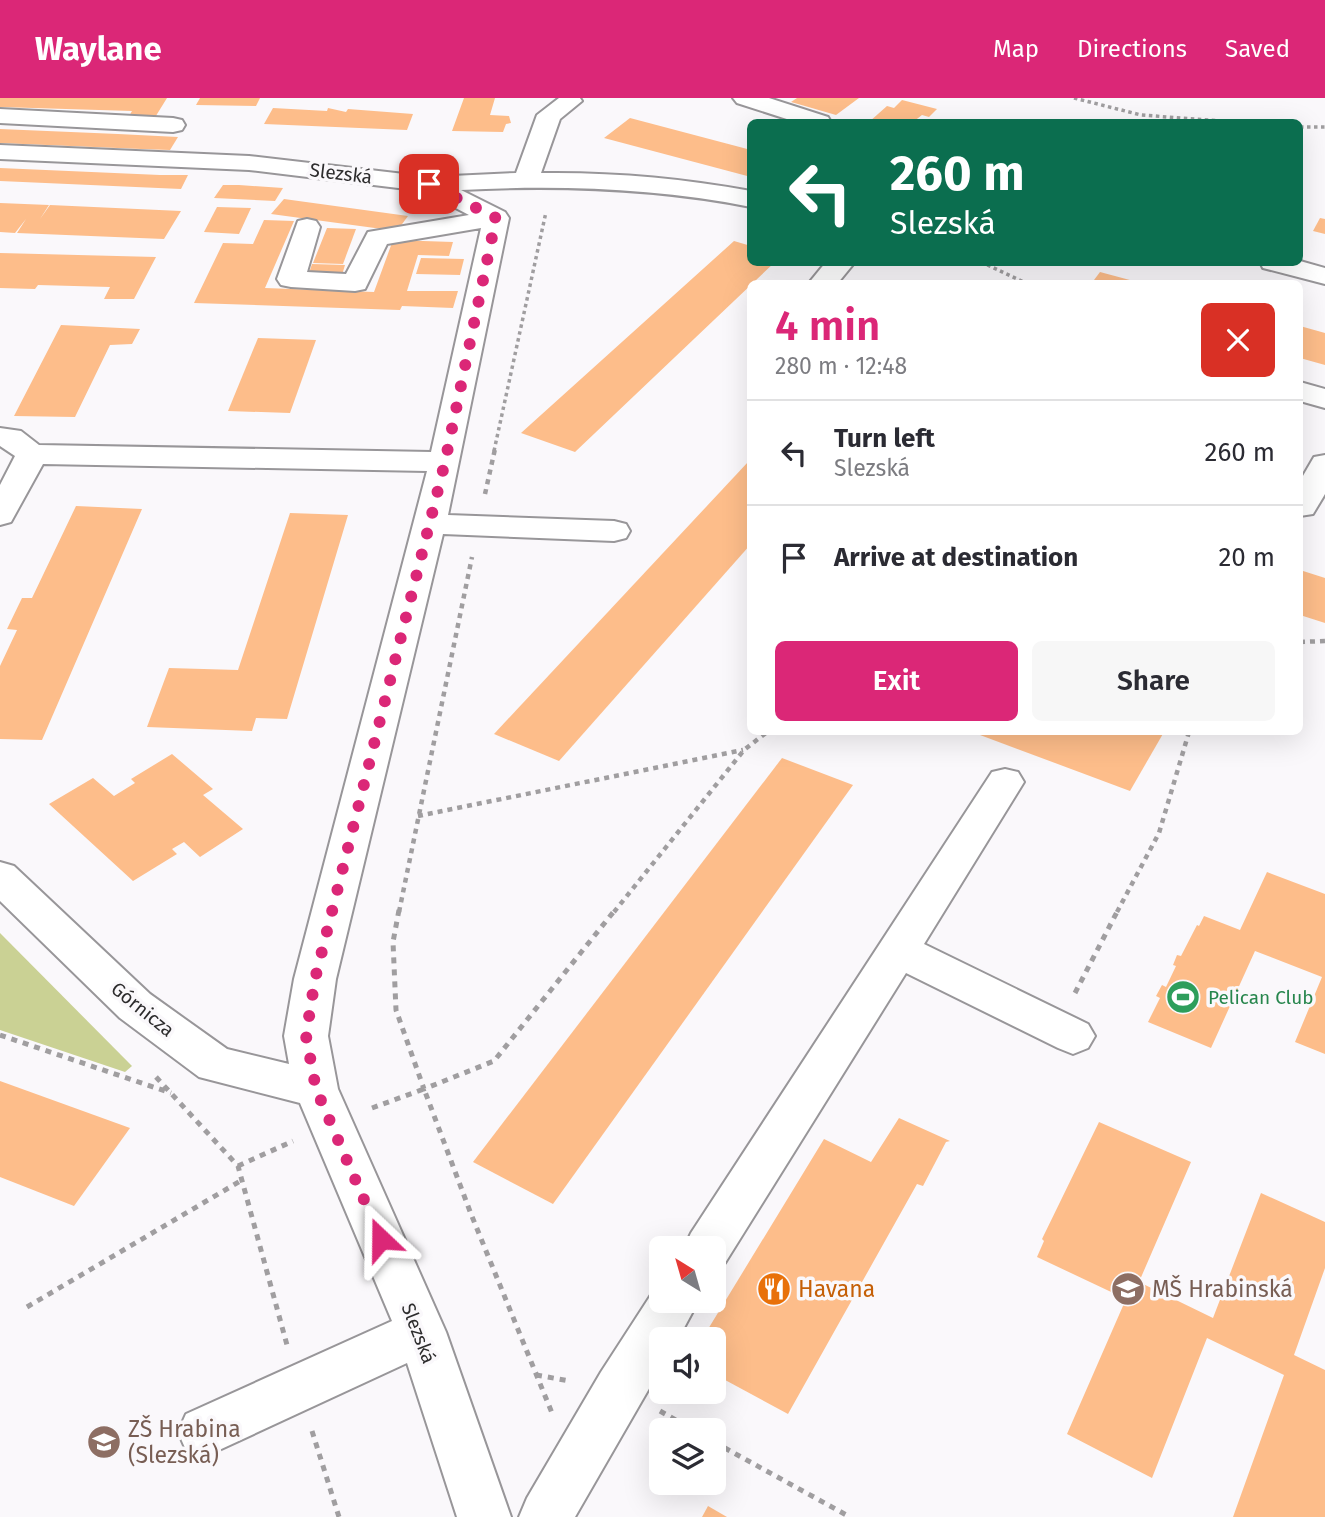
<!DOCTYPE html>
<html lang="en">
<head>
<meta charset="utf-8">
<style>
	:root { --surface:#fff; --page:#f7f7f7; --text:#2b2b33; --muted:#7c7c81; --line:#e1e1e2; --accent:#db2777 }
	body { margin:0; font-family:"Fira Sans",sans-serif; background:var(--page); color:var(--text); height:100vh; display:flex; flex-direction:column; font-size:26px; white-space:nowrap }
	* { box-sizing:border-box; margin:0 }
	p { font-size:23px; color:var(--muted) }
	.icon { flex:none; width:38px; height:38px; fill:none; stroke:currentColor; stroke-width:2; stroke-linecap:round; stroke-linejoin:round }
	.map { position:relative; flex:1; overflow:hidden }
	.details { position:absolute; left:747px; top:182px; width:556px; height:455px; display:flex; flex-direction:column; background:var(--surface); border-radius:10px; box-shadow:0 7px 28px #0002 }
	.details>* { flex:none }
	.hud { position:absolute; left:747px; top:21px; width:556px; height:147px; border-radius:10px; box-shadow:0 7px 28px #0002; background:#0b6e4f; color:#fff; overflow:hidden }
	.needle { width:46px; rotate:323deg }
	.buttons { position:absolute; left:649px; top:1138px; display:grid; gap:14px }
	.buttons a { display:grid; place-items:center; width:77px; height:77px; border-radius:10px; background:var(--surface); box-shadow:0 7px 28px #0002; font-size:35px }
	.pin { position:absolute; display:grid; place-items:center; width:60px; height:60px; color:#fff; margin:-30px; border-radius:14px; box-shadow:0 4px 10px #0006 }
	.me { position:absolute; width:77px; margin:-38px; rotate:337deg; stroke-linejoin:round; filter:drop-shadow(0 0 5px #0008) }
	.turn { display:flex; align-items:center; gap:24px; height:147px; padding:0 28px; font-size:32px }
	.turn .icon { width:91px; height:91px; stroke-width:2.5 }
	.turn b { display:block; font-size:49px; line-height:60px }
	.round { display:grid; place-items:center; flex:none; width:74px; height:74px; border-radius:10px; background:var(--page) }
	.overview { display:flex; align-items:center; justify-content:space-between; height:119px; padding:0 28px }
	h1 { font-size:42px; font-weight:600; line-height:52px; color:var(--accent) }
	.primary-button { display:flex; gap:14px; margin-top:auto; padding:14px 28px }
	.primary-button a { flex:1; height:80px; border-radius:10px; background:var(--accent); color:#fff; font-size:28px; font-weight:600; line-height:80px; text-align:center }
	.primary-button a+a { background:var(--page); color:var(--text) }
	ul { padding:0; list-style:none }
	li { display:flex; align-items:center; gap:21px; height:105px; padding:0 28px; border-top:2px solid var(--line) }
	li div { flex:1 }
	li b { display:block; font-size:26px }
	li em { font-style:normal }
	header { display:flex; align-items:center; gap:42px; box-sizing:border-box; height:98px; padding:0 35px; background:var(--accent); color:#fff }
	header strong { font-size:33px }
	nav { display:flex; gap:38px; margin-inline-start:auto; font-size:24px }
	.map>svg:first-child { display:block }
	.green { fill:#cad194 }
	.building { fill:#fdbd8a }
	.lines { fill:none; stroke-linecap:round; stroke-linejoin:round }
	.minor-casing { stroke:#989699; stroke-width:4 }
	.path-far2 { stroke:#a09ea0; stroke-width:3.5; stroke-dasharray:3.5 3.5; stroke-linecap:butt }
	.path-far1 { stroke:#a09ea0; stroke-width:4.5; stroke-dasharray:5 5; stroke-linecap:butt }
	.path { stroke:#a09ea0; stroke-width:5; stroke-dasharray:6 6; stroke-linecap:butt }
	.minor { fill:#fff; fill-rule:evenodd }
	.route { stroke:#db2777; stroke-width:12; stroke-dasharray:0 21.6 }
	.labels { text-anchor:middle; stroke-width:7; stroke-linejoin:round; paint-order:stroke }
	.street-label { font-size:19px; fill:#2d2c2d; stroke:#faf8fb }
	.leisure-label { font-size:19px; fill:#27864d; stroke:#faf8fb; text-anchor:start }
	.near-food-label { font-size:23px; fill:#c56008; stroke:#faf8fb; text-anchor:start }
	.near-education-label { font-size:23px; fill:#785e54; stroke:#faf8fb; text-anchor:start }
</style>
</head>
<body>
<header>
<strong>Waylane</strong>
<nav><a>Map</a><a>Directions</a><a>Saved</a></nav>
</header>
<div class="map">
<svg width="1325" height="1419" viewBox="0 0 1325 1419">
	<rect width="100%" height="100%" fill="#faf8fb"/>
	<polygon class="green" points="0,835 132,968 125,974 0,932"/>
	<g class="building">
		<polygon points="0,0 167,0 154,21 128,20 132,13 0,9"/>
		<polygon points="200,0 260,0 256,8 196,7"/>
		<polygon points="464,0 495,0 490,17 509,18 511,25 506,26 503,34 452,33"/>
		<polygon points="797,0 859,0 836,17 791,4"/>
		<polygon points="902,2 937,11 929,19 922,17 913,24 869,24 887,8 894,10"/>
		<polygon points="273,10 327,13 328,10 346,14 348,11 413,16 407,32 264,26"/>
		<polygon points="630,20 751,52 751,79 604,40"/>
		<polygon points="0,31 118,36 178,39 170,52 141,51 0,45"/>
		<polygon points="0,70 160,77 188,77 181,91 0,83"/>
		<polygon points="223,87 239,87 283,90 275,103 214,100"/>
		<polygon points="284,101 408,118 397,133 271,116"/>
		<polygon points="0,105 49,107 40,121 50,107 181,113 164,141 17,135 26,121 15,135 0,134"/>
		<polygon points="217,109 251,110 239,136 204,134"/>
		<polygon points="1320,120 1325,121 1325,136 1313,133"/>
		<polygon points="264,122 294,123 265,190 374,194 393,142 453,144 449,158 418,157 407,193 458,193 453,210 402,208 400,212 194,205 223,145 253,146"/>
		<polygon points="327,130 356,131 343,166 313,165"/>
		<polygon points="734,143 751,148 751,164 775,164 575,354 521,335"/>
		<polygon points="0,155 156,159 134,201 104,201 110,189 38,187 35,191 0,190"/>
		<polygon points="421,160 464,161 460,177 416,176"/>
		<polygon points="312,166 345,167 342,177 309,175"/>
		<polygon points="1100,174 1141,185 1140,186 1091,186"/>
		<polygon points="61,227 140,231 132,246 110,247 75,319 14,318"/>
		<polygon points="1300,228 1325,235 1325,267 1300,260"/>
		<polygon points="258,240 316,242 290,315 228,313"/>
		<polygon points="748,364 751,365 751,446 559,663 494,636"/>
		<polygon points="76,408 142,411 42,642 0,641 0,568 17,532 7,531 22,500 32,500"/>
		<polygon points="290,415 348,417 287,621 256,620 252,633 147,629 169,570 238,572"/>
		<polygon points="1300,472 1325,480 1325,525 1300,517"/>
		<polygon points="972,634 1164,634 1130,693"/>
		<polygon points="172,656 213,691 203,697 243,731 200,759 184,744 172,751 177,756 133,783 49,706 93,680 114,698 135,685 131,681"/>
		<polygon points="782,660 853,687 553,1106 473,1064"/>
		<polygon points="1267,774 1325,796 1325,956 1295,944 1322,879 1255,853 1211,950 1148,924 1160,900 1156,898 1162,887 1166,889 1176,868 1173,867 1177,857 1181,858 1197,827 1199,828 1204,818 1240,832"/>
		<polygon points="0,983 130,1030 74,1108 0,1079"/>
		<polygon points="899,1020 950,1043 946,1044 923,1088 917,1086 788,1316 714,1276 714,1241 702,1241 824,1041 871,1064"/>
		<polygon points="1099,1024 1191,1064 1139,1184 1213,1220 1261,1095 1325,1124 1325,1170 1294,1257 1325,1272 1325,1419 1233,1419 1284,1277 1207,1240 1152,1380 1067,1336 1126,1201 1037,1159 1044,1143 1042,1141"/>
		<polygon points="708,1408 727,1419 702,1419"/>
	</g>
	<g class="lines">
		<g class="minor-casing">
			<g id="minor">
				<path d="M559 0H580L582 3 560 21 541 75C612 74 681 80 751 93V109C655 90 559 87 461 92L505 114 509 120 448 417 614 423 626 426 630 433 626 440 614 443 443 436 336 881 328 938 338 991 446 1234 511 1419H457L407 1265 204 1359 186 1352 178 1334 186 1316 392 1223 300 1005 199 979 120 920 0 803V764L14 768 150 896 227 951 289 966 284 938 294 881 427 373 43 366 11 424 0 427V387L15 358 0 348V330L21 333 39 347 431 354 481 130 387 146 365 191 355 193 291 189 281 187 277 181 298 123 307 121 316 123 320 129 307 174 346 176 368 134 469 117 423 93 249 72 0 61V47L249 58 430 79 516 75 537 17Z"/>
				<polygon points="733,0 769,0 828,19 831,24 796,24 737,5"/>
				<polygon points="0,11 173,20 182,22 185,27 182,32 173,34 0,25"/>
				<polygon points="1300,163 1325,170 1325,186 1263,170 1260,164"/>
				<polygon points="826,164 855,164 837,186 808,186"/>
				<polygon points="1300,284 1325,291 1325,310 1300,303"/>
				<polygon points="1325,357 1325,396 1313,416 1300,418 1300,383 1314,359"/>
				<polygon points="1005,671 1018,674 1024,684 924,846 1088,926 1095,938 1088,950 1073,956 1058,950 906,875 725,1165 714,1169 714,1150 684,1150 691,1135 992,674"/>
				<polygon points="662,1185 662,1202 699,1202 678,1241 662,1241 662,1268 575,1419 519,1419 527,1400 601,1274 658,1186"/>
			</g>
		</g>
		<g class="path-far2">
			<polyline points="1074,0 1141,17 1234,24"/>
			<polyline points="1300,29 1325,29"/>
			<polyline points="981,164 1028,186"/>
			<polyline points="494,353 546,114"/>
		</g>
		<g class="path-far1">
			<polyline points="485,396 495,351"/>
			<polyline points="1300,544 1325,543"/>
			<polyline points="418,718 743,652"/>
			<polyline points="399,814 472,459"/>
			<polyline points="614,814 744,652 767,634"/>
			<polyline points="1117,814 1159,735 1189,634"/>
		</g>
		<g class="path">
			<polyline points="399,812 393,844 396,912 424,991 494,963 615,812"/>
			<polyline points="1075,895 1118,812"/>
			<polyline points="0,937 171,995"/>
			<polyline points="156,979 238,1068 287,1247"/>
			<polyline points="372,1010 424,991 471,1116 552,1315"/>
			<polyline points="238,1068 293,1043"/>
			<polyline points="27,1209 242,1082"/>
			<polyline points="536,1277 570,1283"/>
			<polyline points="660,1313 693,1332"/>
			<polyline points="312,1333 339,1419"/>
			<polyline points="714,1344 850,1419"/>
		</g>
		<use href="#minor" class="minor"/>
	</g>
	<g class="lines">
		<polyline class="route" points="381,1141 316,991 306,938 315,881 445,364 496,120 429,86"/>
	</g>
	<defs>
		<g id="stadium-disc" transform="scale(1.75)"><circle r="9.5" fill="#2e9e5b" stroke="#faf8fb"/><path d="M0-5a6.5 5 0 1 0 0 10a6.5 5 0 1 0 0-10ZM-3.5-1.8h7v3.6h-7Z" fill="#fff"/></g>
		<g id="restaurant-disc" transform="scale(1.75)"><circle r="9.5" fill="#e8710a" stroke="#faf8fb"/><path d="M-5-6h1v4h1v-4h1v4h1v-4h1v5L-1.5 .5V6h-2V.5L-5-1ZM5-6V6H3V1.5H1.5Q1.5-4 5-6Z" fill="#fff"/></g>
		<g id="school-disc" transform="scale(1.75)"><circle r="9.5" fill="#8d6e63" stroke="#faf8fb"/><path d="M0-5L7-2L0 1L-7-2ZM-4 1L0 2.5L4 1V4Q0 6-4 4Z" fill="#fff"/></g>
	</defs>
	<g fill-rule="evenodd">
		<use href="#stadium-disc" x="1183" y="899"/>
		<use href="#restaurant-disc" x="774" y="1191"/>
		<use href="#school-disc" x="1128" y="1191"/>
		<use href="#school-disc" x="104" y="1344"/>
	</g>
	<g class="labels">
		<g class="street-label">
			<text transform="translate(341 75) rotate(7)" y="7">Slezská</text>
			<text transform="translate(143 911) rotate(39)" y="7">Górnicza</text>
			<text transform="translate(419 1235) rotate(69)" y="7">Slezská</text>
		</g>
		<g class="leisure-label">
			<text x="1208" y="906">Pelican Club</text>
		</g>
		<g class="near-food-label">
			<text x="798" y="1199">Havana</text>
		</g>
		<g class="near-education-label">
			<text x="1152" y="1199">MŠ Hrabinská</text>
			<text x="128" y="1339">ZŠ Hrabina<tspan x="128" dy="26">(Slezská)</tspan></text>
		</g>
	</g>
</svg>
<div class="buttons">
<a><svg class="needle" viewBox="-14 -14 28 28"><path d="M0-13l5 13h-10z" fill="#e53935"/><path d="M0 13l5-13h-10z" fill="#7c7c81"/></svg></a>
<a><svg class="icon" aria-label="sound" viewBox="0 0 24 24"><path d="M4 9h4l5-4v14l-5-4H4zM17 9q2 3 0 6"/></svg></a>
<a><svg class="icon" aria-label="layers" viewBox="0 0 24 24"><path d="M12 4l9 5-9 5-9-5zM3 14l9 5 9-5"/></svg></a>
</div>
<div class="pin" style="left:429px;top:86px;background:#d93025"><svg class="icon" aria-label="arrive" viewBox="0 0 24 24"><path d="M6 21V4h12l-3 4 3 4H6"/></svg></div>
<svg class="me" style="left:381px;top:1141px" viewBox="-20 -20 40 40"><path d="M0-17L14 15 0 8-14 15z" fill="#db2777" stroke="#fff" stroke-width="4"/></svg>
<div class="hud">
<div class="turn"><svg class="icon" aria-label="left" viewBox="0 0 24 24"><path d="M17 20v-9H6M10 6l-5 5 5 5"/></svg><div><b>260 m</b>Slezská</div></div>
</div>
<section class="details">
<div class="overview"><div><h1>4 min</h1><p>280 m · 12:48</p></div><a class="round" style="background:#d93025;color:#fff"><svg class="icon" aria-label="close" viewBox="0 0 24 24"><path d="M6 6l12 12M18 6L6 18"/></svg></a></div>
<ul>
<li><svg class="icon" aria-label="left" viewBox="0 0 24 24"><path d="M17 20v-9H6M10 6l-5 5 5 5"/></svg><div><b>Turn left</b><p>Slezská</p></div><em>260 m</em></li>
<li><svg class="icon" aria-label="arrive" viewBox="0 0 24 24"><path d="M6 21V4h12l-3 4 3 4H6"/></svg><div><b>Arrive at destination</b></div><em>20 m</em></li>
</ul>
<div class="primary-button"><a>Exit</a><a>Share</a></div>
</section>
</div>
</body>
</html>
